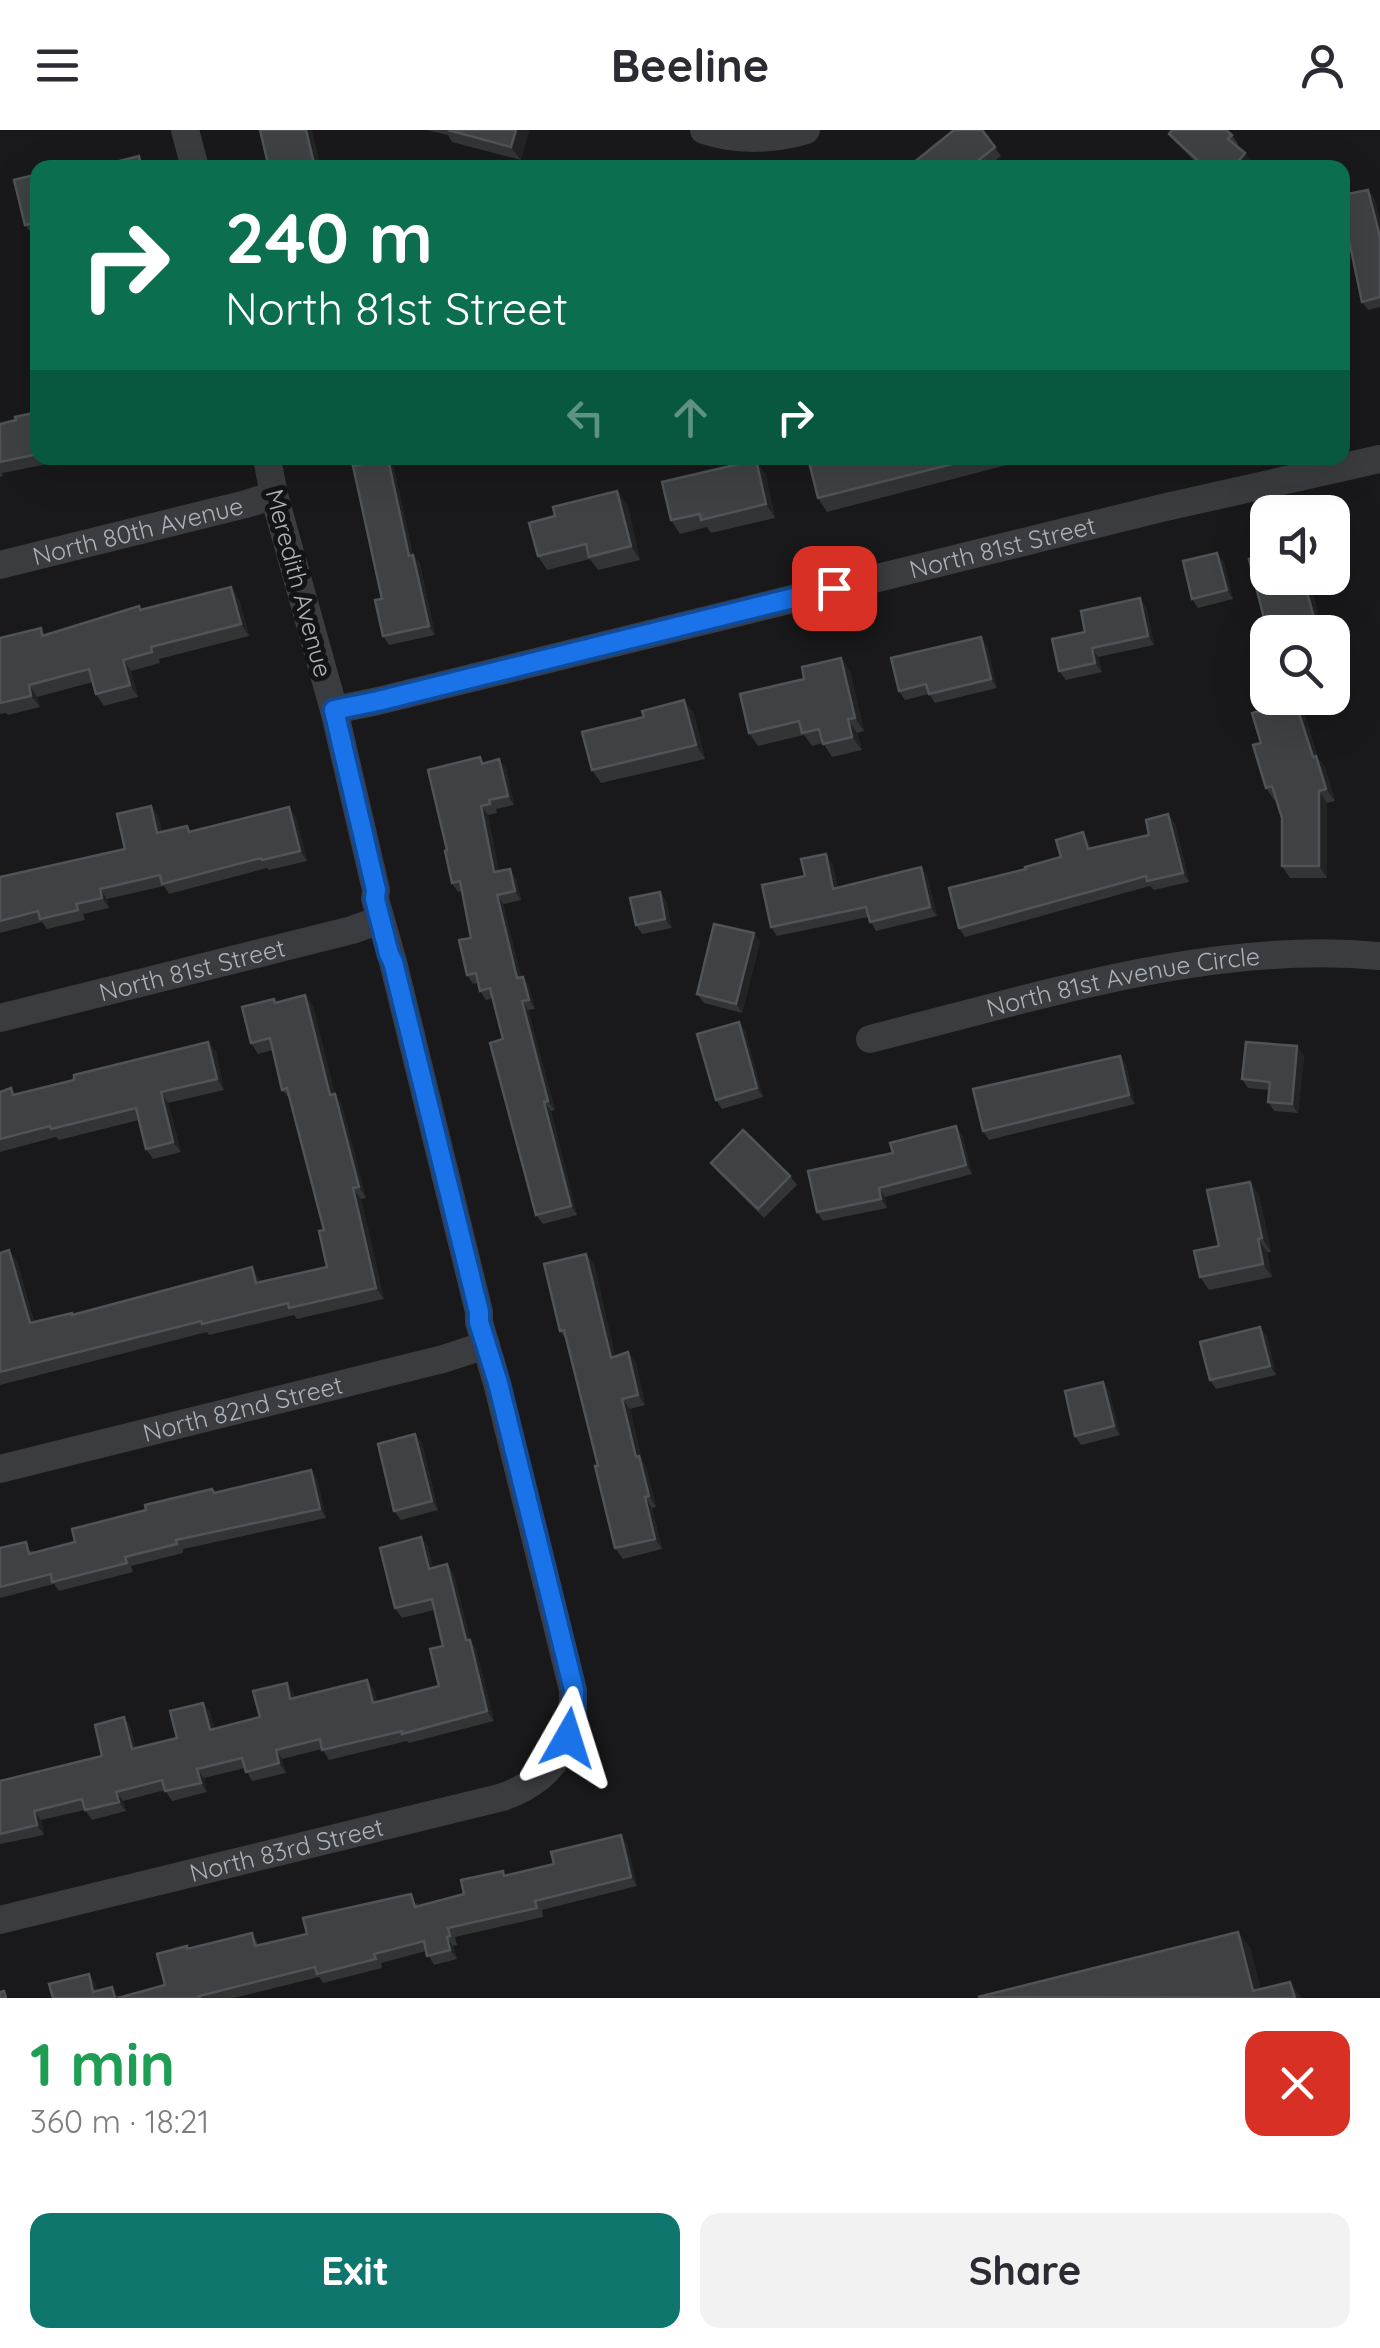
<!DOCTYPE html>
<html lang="en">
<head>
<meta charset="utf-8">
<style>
	:root { --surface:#fff; --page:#f2f2f3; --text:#2b2b33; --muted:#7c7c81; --accent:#0f766e }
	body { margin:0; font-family:Quicksand,sans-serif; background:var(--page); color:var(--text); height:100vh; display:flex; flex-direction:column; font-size:38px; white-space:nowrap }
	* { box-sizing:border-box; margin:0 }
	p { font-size:32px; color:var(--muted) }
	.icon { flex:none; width:55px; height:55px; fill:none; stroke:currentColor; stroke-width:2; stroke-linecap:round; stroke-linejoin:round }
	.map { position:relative; height:1868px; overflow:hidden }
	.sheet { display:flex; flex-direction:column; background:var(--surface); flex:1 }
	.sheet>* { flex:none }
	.hud { position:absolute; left:30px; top:30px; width:1320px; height:305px; border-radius:20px; box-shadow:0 10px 40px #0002; background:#0b6e4f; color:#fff; overflow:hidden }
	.tools { position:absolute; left:1250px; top:365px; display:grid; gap:20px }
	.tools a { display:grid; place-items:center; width:100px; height:100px; border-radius:20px; background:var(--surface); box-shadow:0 10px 40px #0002; font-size:50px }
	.pin { position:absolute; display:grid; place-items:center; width:85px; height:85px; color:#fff; margin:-42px; border-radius:20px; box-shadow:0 5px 15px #0006 }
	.me { position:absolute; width:110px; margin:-55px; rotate:6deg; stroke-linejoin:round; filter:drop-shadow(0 0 8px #0008) }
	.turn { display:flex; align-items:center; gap:35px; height:210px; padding:0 30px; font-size:45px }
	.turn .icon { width:130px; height:130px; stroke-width:2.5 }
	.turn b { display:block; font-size:70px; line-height:85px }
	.lanes { display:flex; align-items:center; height:95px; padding:0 30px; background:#0003; justify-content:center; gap:50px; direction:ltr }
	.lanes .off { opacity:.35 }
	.round { display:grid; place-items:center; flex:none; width:105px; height:105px; border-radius:20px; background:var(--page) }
	.overview { display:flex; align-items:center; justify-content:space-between; height:170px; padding:0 30px }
	h1 { font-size:60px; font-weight:700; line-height:75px; color:#1e9e55 }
	.action { display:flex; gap:20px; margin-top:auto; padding:20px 30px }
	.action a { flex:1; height:115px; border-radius:20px; background:var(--accent); color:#fff; font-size:40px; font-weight:700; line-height:115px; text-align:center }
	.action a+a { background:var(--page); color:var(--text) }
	header { display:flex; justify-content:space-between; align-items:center; height:130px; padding:0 30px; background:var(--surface); font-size:45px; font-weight:700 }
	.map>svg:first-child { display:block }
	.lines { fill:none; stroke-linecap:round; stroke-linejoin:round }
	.street { stroke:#3a3c40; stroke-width:28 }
	.wall { fill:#323436 }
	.shaded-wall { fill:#232325 }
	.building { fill:#3f4144; stroke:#505357; stroke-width:2.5 }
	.route-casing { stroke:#114b97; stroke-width:25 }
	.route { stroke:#1a73e8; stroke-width:18 }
	.labels { text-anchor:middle; stroke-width:10; stroke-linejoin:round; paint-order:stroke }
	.street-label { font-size:25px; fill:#acb3bb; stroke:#141416 }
</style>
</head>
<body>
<header><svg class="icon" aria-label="menu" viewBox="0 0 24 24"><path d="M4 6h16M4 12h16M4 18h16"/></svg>Beeline<svg class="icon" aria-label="person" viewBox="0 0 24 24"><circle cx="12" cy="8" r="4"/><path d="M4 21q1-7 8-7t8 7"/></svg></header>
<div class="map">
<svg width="1380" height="1868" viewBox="0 0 1380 1868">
	<rect width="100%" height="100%" fill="#19191b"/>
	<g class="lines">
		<g class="street">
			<polyline points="185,0 195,38"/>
			<path d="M704 0C736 11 773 10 806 0"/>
			<path id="s1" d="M0 435 246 374 274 365"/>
			<path id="s2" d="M334 580 378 571 1166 377 1380 329"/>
			<path id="s3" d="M0 888 352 800 380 790"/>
			<path id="s4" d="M870 909C1034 868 1210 810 1380 826"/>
			<path id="s5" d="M0 1339 443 1229 486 1215"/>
			<path id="s6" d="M0 1790 503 1667C555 1648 574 1613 573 1560L497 1253 479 1192V1182L393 832 375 769 376 760 334 580 274 365 267 328"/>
		</g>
	</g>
	<g class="wall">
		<polygon points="427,0 529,0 521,30 452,12 448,5"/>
		<polygon points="982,0 1001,26 987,38 907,38"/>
		<polygon points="1169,4 1232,5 1238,14 1236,16 1245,23 1251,32 1247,38 1202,38 1175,12"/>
		<polygon points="38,44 38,108 35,108 25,95"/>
		<polygon points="1368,60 1374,68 1380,91 1380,177 1368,180 1362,172"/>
		<polygon points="38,282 38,328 67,328 68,330 2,343 3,346 0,347 0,294"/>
		<polygon points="808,328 1031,328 1030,335 1018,332 827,382 818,368"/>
		<polygon points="394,338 413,425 420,434 435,505 389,515 383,506 382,469"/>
		<polygon points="765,343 775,388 711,403 707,397 680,404 671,390"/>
		<polygon points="627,374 640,430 598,440 590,429 547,440 538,426 555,386"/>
		<polygon points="1224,432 1233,469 1198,478 1192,469"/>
		<polygon points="239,469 249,506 159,529 160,533 131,541 138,567 104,576 96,564 93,552 37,567 40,577 8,585 6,583 0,584 0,508 41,498 45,505 139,476 142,480"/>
		<polygon points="1146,477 1154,515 1098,527 1102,542 1066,550 1059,541 1085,502"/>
		<polygon points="981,507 987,516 997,558 935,573 929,564 905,570 899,561"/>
		<polygon points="850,541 864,601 857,603 862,620 832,627 823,613 812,616 804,605 758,616 749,603"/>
		<polygon points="684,570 694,584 705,629 601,653 592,640"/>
		<polygon points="1296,574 1305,586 1318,628 1325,638 1335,671 1327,673 1327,748 1290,748 1282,736 1282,688 1276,669 1274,670 1266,658 1261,613 1280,575 1283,579"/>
		<polygon points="480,627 484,633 506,638 514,675 496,679 497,683 488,685 499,742 516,748 521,770 503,774 521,847 523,847 529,856 535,879 528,880 555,980 551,981 577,1085 543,1094 536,1085 503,909 492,868 486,870 480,861 478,853 473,854 467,845 471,808 462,761 458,762 452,753 447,720"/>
		<polygon points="151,676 158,686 162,702 191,702 296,687 307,731 269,740 267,738 169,764 164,756 107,769 109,778 83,784 85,790 47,799 42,792 0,803 0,747 125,719"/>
		<polygon points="1175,693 1189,752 1154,760 1150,756 965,807 959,798 1026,739 1061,727 1089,711 1091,719 1149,705"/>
		<polygon points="832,733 838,758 921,737 927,746 937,786 876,801 868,787 777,806 771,797 805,746"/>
		<polygon points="660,762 666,771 672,798 642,804 636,795"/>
		<polygon points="754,803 760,812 742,883 704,873 697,864"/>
		<polygon points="274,869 276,873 313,876 335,965 342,975 366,1068 361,1069 384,1169 297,1189 294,1185 209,1205 207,1202 0,1255 0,1123 17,1131 34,1192 73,1185 252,1137 260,1152 327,1137 324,1100 291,970 282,960 273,920 258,924 251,913"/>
		<polygon points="745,901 763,967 722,979 716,970"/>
		<polygon points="208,912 216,922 224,960 168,973 181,1022 153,1029 146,1019 139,990 59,1010 56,1007 0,1022 0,962 16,965 74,950"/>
		<polygon points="1304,925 1298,983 1274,981 1268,972 1269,960 1248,958 1242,949"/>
		<polygon points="1120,926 1126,935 1135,974 989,1010 983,1001"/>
		<polygon points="962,1005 972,1044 885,1067 887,1078 823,1091 817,1082 893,1023"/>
		<polygon points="711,1033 790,1046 797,1055 764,1088 718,1042"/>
		<polygon points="1250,1052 1259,1065 1271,1122 1267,1122 1272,1147 1209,1160 1200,1147 1219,1116"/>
		<polygon points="594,1134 615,1226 636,1233 645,1275 630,1279 642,1330 646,1337 656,1377 652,1378 662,1419 623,1429 615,1418 598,1336 567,1211 560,1201"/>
		<polygon points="1267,1206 1276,1245 1216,1259 1210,1250"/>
		<polygon points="1109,1261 1120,1305 1081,1315 1075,1306"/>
		<polygon points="422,1313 438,1380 401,1390 394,1381"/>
		<polygon points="311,1340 317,1349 326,1388 183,1419 183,1423 131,1436 133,1442 59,1461 54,1454 0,1468 0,1418 33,1421 33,1423 75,1412 215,1363"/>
		<polygon points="421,1407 428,1417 433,1438 447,1434 454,1444 470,1510 476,1519 494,1591 409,1613 407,1611 329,1630 322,1619 282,1629 286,1643 252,1651 245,1638 204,1648 207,1662 172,1671 165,1660 123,1671 126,1681 92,1690 85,1680 41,1690 44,1705 0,1714 0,1651 102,1626 124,1587 130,1597 136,1618 177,1608 210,1582 214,1599 260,1587 293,1562 295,1568 367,1550 374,1560 377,1572 439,1556 443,1516 434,1480 402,1488 395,1478"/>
		<polygon points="627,1714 637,1756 542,1780 543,1787 455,1807 457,1815 453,1816 457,1829 434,1835 426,1821 381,1833 382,1838 323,1853 319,1847 234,1868 53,1868 89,1844 95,1853 97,1861 119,1866 119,1868 165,1855 188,1818 252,1803 259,1816 418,1773 418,1776 464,1764 506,1746 554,1734"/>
	</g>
	<g class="shaded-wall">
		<polygon points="306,0 312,0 321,38 315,38"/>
		<polygon points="516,0 529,0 521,30 511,17"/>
		<polygon points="1245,23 1251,32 1247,38 1233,38"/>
		<polygon points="1368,60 1374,68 1380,91 1380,107"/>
		<polygon points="388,329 394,338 415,435 409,426"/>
		<polygon points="756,330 765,343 775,388 766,374"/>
		<polygon points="617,361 627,374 640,430 631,416"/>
		<polygon points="1217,423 1224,432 1233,469 1227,460"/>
		<polygon points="413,425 420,434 435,505 429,496"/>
		<polygon points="1300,448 1305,448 1312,458 1323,502 1318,502"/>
		<polygon points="231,457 239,469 249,506 241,494"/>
		<polygon points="1140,468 1146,477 1154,515 1148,506"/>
		<polygon points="981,507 987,516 997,558 991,549"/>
		<polygon points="1092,518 1098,527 1102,542 1095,533"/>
		<polygon points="841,528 850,541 864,601 855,588"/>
		<polygon points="123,530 131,541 138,567 130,555"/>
		<polygon points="29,555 37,567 40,577 31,566"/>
		<polygon points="684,570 694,584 705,629 696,615"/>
		<polygon points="1296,574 1305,586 1318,628 1325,638 1335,671 1326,659 1313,627"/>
		<polygon points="848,589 857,603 862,620 852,607"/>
		<polygon points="499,629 506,638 514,675 508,666"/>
		<polygon points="1319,661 1327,673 1327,748 1319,736"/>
		<polygon points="151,676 158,686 164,713 157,703"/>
		<polygon points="481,676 488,685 501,751 494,742"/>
		<polygon points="289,677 296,687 307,731 300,721"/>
		<polygon points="1168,684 1175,693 1189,752 1183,743"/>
		<polygon points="1083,702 1089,711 1094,728 1088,719"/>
		<polygon points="826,724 832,733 840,768 833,759"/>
		<polygon points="921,737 927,746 937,786 930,777"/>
		<polygon points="510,739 516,748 521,770 515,761"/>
		<polygon points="100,759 107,769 109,778 102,768"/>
		<polygon points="660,762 666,771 672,798 665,789"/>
		<polygon points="497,765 503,774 524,857 517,848"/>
		<polygon points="754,803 760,812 742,883 736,874"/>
		<polygon points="523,847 529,856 535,879 529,870"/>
		<polygon points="305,865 313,876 335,965 342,975 366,1068 359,1057 330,965"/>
		<polygon points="522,871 528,880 555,980 548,971"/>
		<polygon points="739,892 745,901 763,967 757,958"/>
		<polygon points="208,912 216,922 224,960 217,949"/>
		<polygon points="1297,916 1304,925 1298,983 1292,974"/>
		<polygon points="1120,926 1126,935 1135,974 1129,965"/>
		<polygon points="161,962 168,973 181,1022 173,1012"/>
		<polygon points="544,972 551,981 577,1085 571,1076"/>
		<polygon points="956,996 962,1005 972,1044 966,1035"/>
		<polygon points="1250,1052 1259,1065 1271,1122 1262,1108"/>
		<polygon points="353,1058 361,1069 384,1169 376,1158"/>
		<polygon points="879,1058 885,1067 887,1078 881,1069"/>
		<polygon points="1258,1109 1267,1122 1272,1147 1263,1134"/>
		<polygon points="9,1120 17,1131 37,1204 30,1193"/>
		<polygon points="586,1124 594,1134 618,1238 611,1228"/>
		<polygon points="252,1137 259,1148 263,1164 256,1153"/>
		<polygon points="1260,1197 1267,1206 1276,1245 1270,1236"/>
		<polygon points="628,1222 636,1233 645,1275 638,1265"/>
		<polygon points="1103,1252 1109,1261 1120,1305 1114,1296"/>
		<polygon points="622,1269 630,1279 642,1330 646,1337 656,1377 649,1366 636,1327"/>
		<polygon points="415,1304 422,1313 438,1380 432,1371"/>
		<polygon points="311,1340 317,1349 326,1388 320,1379"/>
		<polygon points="645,1367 652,1378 662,1419 655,1409"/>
		<polygon points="421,1407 428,1417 436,1448 429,1439"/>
		<polygon points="447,1434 454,1444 470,1510 476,1519 494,1591 487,1581 466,1510"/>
		<polygon points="367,1550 374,1560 379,1583 373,1573"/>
		<polygon points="287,1553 293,1562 297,1578 290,1569"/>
		<polygon points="203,1573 210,1582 216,1609 210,1600"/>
		<polygon points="124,1587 130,1597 139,1629 132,1619"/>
		<polygon points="276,1620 282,1629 286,1643 279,1633"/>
		<polygon points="197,1639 204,1648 207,1662 201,1653"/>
		<polygon points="116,1662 123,1671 126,1681 119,1672"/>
		<polygon points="34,1681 41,1690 44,1705 37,1695"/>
		<polygon points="621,1705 627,1714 637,1756 631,1747"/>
		<polygon points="1238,1802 1251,1819 1263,1868 1253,1861"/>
		<polygon points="447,1807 453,1816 457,1829 450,1820"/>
		<polygon points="89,1844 95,1853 99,1868 93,1862"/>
		<polygon points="1290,1852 1302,1868 1295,1868"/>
	</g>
	<g class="building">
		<polygon points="260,0 306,0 315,38 269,38"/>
		<polygon points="448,0 516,0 511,17"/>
		<polygon points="954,0 982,0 995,17 969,38 907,38"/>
		<polygon points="1172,0 1226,0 1232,5 1228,9 1245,23 1233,38 1206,38 1169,4"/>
		<polygon points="139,26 142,38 92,38"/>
		<polygon points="38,44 38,92 25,95 14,50"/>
		<polygon points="1368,60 1380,107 1380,167 1362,172 1342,77 1342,65"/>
		<polygon points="38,282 38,324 0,332 0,294 16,290 15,287"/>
		<polygon points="808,328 976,328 818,368"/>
		<polygon points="388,329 409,426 413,425 429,496 383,506 375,470 382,469 353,336"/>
		<polygon points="756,330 766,374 701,390 700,384 671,390 662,352"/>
		<polygon points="617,361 631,416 589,427 586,414 538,426 529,393 555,386 553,377"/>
		<polygon points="1217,423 1227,460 1192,469 1183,431"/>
		<polygon points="1268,425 1268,448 1303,448 1318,502 1268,502 1268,504 1249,429"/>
		<polygon points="231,457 241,494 151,517 152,522 123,530 130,555 96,564 89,539 29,555 31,566 0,573 0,508 41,498 42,506 139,476 140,480"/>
		<polygon points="1140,468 1148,506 1092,518 1095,533 1059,541 1052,509 1085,502 1081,481"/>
		<polygon points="981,507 991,549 929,564 926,554 899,561 891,528"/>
		<polygon points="841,528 855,588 848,589 852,607 823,614 819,599 802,603 799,591 749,603 740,564 804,549 802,537"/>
		<polygon points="684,570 696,615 592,640 582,602 644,587 642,581"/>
		<polygon points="1296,574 1313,627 1316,626 1326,659 1319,661 1319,736 1282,736 1282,688 1272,656 1266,658 1253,615 1261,613 1252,583 1280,575 1282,579"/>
		<polygon points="480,627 482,634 499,629 508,666 489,670 490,674 481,676 494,742 510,739 515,761 497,765 517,848 523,847 529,870 522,871 548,971 544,972 571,1076 536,1085 490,913 503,909 490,858 480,861 476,843 467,845 459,810 471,808 460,751 452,753 445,721 447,720 428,640"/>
		<polygon points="151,676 157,703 187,696 189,702 289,677 300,721 262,730 261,728 162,754 160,745 100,759 102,768 76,774 78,780 40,789 38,781 0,791 0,747 125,719 117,684"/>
		<polygon points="1168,684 1183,743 1147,751 1146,746 959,798 949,758 1026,739 1025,737 1061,727 1056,710 1083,702 1088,719 1149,705 1146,690"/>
		<polygon points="826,724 833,759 921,737 930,777 870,792 866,777 771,797 762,755 805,746 801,729"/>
		<polygon points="660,762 665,789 636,795 630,768"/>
		<polygon points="714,794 754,803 736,874 697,864"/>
		<polygon points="305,865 330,965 335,964 359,1057 353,1058 376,1158 289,1178 288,1173 202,1194 201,1191 0,1242 0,1123 9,1120 30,1193 72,1183 72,1185 252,1137 256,1153 327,1137 319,1101 324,1100 287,958 282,960 270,908 251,913 242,877 274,869 275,873"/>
		<polygon points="739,892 757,958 716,970 697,904"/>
		<polygon points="208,912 217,949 161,962 173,1012 146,1019 136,978 51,999 50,996 0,1009 0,962 11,958 13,965 74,950 74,945"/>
		<polygon points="1246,912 1297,916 1292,974 1268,972 1270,952 1242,949"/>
		<polygon points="1120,926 1129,965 983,1001 973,959"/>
		<polygon points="956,996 966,1035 879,1058 881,1069 817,1082 808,1041 893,1023 890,1013"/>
		<polygon points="743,1000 790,1046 758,1079 711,1033"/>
		<polygon points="1250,1052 1262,1108 1258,1109 1263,1134 1200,1147 1194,1121 1219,1116 1207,1060"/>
		<polygon points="586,1124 611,1228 628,1222 638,1265 622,1269 636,1327 639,1326 649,1366 645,1367 655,1409 615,1418 595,1336 598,1336 564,1200 560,1201 544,1134"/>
		<polygon points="1260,1197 1270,1236 1210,1250 1200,1212"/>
		<polygon points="1103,1252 1114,1296 1075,1306 1065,1261"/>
		<polygon points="415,1304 432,1371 394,1381 378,1314"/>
		<polygon points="311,1340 320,1379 176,1410 177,1414 125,1427 127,1433 52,1452 51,1444 0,1457 0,1418 26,1412 29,1424 75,1412 72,1399 146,1380 145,1375 212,1359 214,1363"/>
		<polygon points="421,1407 429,1439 447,1434 466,1510 470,1510 487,1581 402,1604 402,1601 322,1620 320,1609 276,1620 279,1633 246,1642 242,1628 197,1639 201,1653 165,1661 162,1650 116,1662 119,1672 85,1680 82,1669 34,1681 37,1695 0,1704 0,1651 102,1626 95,1595 124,1587 132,1619 177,1608 170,1581 203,1573 210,1600 260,1587 253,1561 287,1553 290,1569 367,1550 373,1573 439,1556 430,1519 443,1516 432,1469 395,1478 380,1418"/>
		<polygon points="621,1705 631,1747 535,1771 537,1778 448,1798 450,1806 447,1807 450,1820 427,1826 424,1811 374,1824 376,1829 317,1844 315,1837 199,1866 200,1868 118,1868 165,1855 157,1824 187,1816 187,1819 252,1803 255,1816 307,1804 303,1788 411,1764 415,1777 464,1764 461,1750 503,1741 504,1746 554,1734 551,1722"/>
		<polygon points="1238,1802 1253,1861 1290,1852 1295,1868 978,1867"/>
		<polygon points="89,1844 93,1862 112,1857 115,1868 53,1868 49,1854"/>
		<polygon points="4,1861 6,1868 0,1868 0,1862"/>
	</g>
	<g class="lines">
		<g class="route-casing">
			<polyline id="route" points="568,1608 574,1585 574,1560 498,1253 479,1192 479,1182 393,832 389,824 375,769 376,760 334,580 378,571 834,458"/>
		</g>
		<use href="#route" class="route"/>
	</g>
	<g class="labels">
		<g class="street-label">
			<text dy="9" stroke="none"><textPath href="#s1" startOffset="142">North 80th Avenue</textPath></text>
			<text dy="9" stroke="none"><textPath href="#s2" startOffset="688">North 81st Street</textPath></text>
			<text transform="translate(299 453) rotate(75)" y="9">Meredith Avenue</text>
			<text dy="9" stroke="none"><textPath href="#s3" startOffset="198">North 81st Street</textPath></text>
			<text dy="9" stroke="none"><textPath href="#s4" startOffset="260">North 81st Avenue Circle</textPath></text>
			<text dy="9" stroke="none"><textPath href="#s5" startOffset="250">North 82nd Street</textPath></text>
			<text dy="9" stroke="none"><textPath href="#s6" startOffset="295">North 83rd Street</textPath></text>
		</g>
	</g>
</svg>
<div class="tools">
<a><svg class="icon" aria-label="sound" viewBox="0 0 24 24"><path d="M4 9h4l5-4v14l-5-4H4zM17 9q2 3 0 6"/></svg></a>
<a><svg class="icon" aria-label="search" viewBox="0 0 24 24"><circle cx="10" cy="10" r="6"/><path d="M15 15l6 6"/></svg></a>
</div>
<div class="pin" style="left:834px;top:458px;background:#d93025"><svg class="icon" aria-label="arrive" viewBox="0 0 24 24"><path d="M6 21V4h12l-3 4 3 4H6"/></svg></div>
<svg class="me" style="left:568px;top:1608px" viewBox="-20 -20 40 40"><path d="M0-17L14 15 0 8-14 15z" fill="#1a73e8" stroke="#fff" stroke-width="4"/></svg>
<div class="hud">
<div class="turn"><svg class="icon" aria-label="right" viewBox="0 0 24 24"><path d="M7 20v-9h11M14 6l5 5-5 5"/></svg><div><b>240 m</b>North 81st Street</div></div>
<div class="lanes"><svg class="icon off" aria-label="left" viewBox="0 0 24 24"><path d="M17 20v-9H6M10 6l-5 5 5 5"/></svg><svg class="icon off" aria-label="ahead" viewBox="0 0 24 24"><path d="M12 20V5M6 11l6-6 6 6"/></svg><svg class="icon" aria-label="right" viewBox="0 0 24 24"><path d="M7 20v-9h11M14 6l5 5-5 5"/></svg></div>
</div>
</div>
<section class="sheet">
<div class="overview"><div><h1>1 min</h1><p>360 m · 18:21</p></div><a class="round" style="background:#d93025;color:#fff"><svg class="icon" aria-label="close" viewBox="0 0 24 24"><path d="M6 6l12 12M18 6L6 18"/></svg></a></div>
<div class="action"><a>Exit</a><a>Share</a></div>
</section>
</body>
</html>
